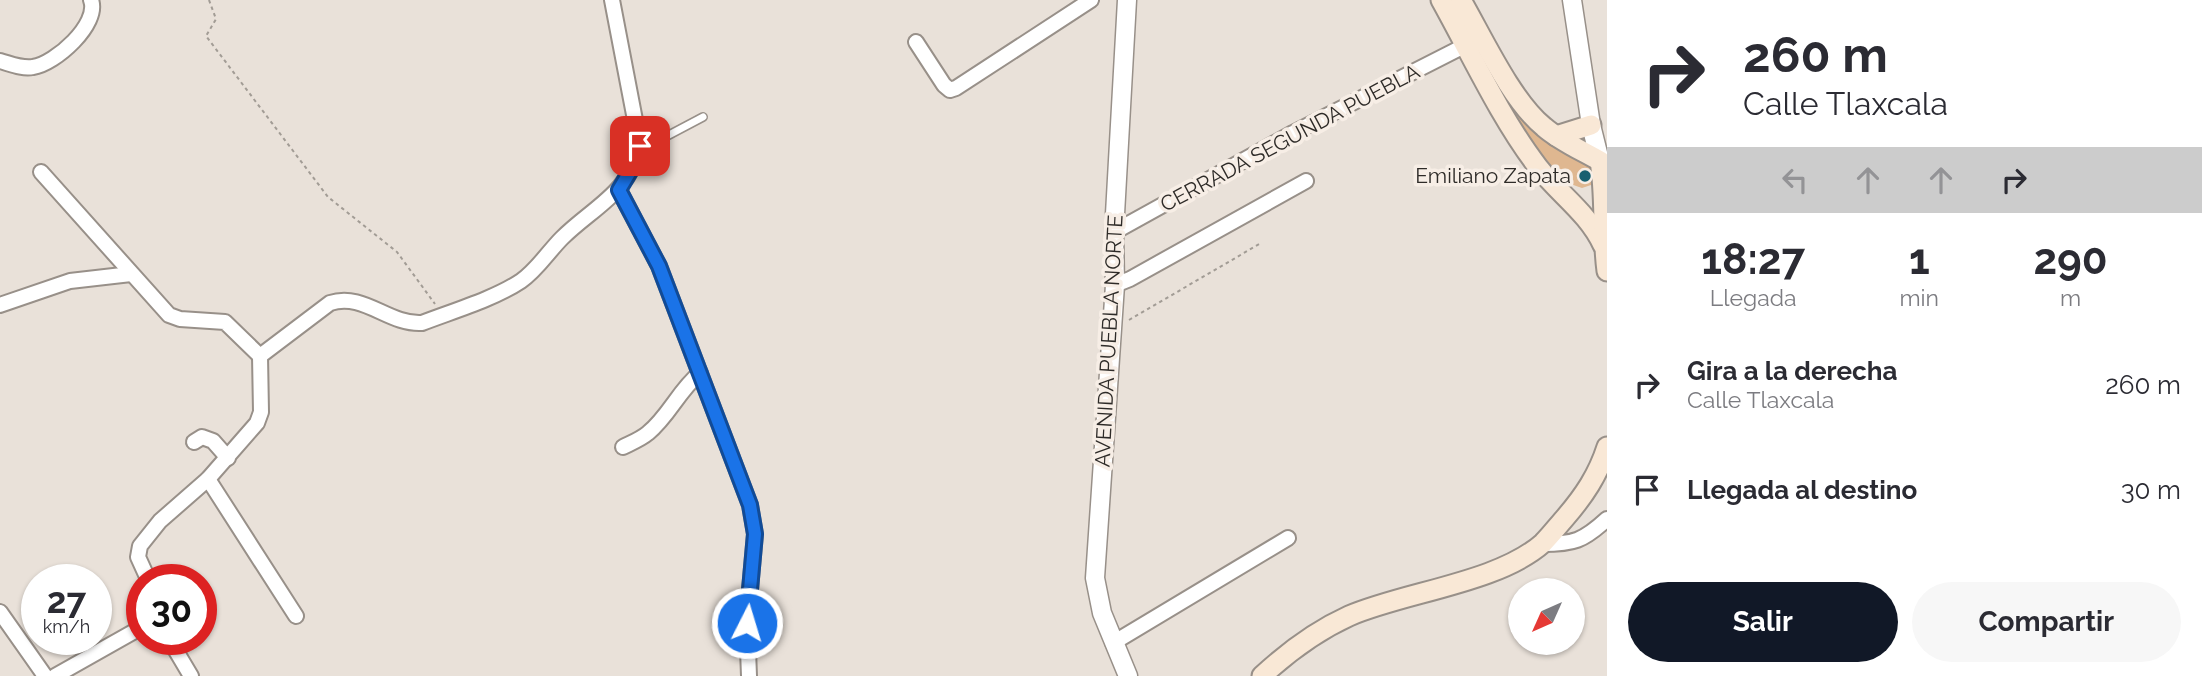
<!DOCTYPE html>
<html lang="es">
<head>
<meta charset="utf-8">
<style>
	:root { --surface:#fff; --page:#f7f7f7; --text:#2b2b33; --muted:#7c7c81; --accent:#111827 }
	body { margin:0; font-family:Raleway,sans-serif; background:var(--page); color:var(--text); height:100vh; display:flex; flex-direction:column; font-size:26px; white-space:nowrap }
	* { box-sizing:border-box; margin:0 }
	p { font-size:23px; color:var(--muted) }
	.icon { flex:none; width:38px; height:38px; fill:none; stroke:currentColor; stroke-width:2; stroke-linecap:round; stroke-linejoin:round }
	.map { position:relative; flex:1; overflow:hidden }
	.drawer { display:flex; flex-direction:column; background:var(--surface); width:595px }
	.drawer>* { flex:none }
	.top-card { background:#fff; color:var(--text); overflow:hidden }
	.needle { width:46px; rotate:225deg }
	.fabs { position:absolute; left:1508px; top:578px; display:grid; gap:14px }
	.fabs a { display:grid; place-items:center; width:77px; height:77px; border-radius:50%; background:var(--surface); box-shadow:0 2px 5px #0004; font-size:35px }
	.speed { position:absolute; left:21px; top:564px; display:flex; gap:14px; font-size:35px; font-weight:700; text-align:center }
	.speed>* { display:grid; place-content:center; width:91px; height:91px; border-radius:50%; background:var(--surface); box-shadow:0 2px 5px #0004; line-height:1 }
	.speed small { font-size:18px; font-weight:400 }
	.speed .limit { border:10px solid #d22; background:#fff; color:#111 }
	.pin { position:absolute; display:grid; place-items:center; width:60px; height:60px; color:#fff; margin:-30px; border-radius:14px; box-shadow:0 4px 10px #0006 }
	.me { position:absolute; width:77px; margin:-38px; rotate:5deg; stroke-linejoin:round; filter:drop-shadow(0 0 5px #0008) }
	.turn { display:flex; align-items:center; gap:24px; height:147px; padding:0 21px; font-size:32px }
	.turn .icon { width:91px; height:91px; stroke-width:2.5 }
	.turn b { display:block; font-size:49px; line-height:60px }
	.lanes { display:flex; align-items:center; height:66px; padding:0 21px; background:#0003; justify-content:center; gap:35px; direction:ltr }
	.lanes .off { opacity:.35 }
	.eta { display:flex; justify-content:space-evenly; align-items:center; height:119px; text-align:center }
	.eta b { font-size:42px; font-weight:700; line-height:49px }
	.button { display:flex; gap:14px; margin-top:auto; padding:14px 21px }
	.button a { flex:1; height:80px; border-radius:42px; background:var(--accent); color:#fff; font-size:28px; font-weight:700; line-height:80px; text-align:center }
	.button a+a { background:var(--page); color:var(--text) }
	ul { padding:0; list-style:none }
	li { display:flex; align-items:center; gap:21px; height:105px; padding:0 21px }
	li div { flex:1 }
	li b { display:block; font-size:26px }
	li em { font-style:normal }
	main { display:flex; flex:1; min-height:0 }
	.map>svg:first-child { display:block }
	.green { fill:#dfb790 }
	.lines { fill:none; stroke-linecap:round; stroke-linejoin:round }
	.service-casing { stroke:#989089; stroke-width:10 }
	.minor-casing { stroke:#989089; stroke-width:18 }
	.tertiary-casing { stroke:#989089; stroke-width:21 }
	.secondary-casing { stroke:#989089; stroke-width:23 }
	.path { stroke:#a29c95; stroke-width:2; stroke-dasharray:3.5 3.5; stroke-linecap:butt }
	.service { stroke:#fff; stroke-width:7 }
	.minor { stroke:#fff; stroke-width:14 }
	.tertiary { stroke:#fff; stroke-width:18 }
	.secondary { stroke:#f9e8d6; stroke-width:19 }
	.route-casing { stroke:#114b97; stroke-width:18 }
	.route { stroke:#1a73e8; stroke-width:12 }
	.poi-dot { fill:#186070; stroke:#f7eee6; stroke-width:2.5 }
	.labels { text-anchor:middle; stroke-width:7; stroke-linejoin:round; paint-order:stroke }
	.street-label { font-size:21px; fill:#2e2b28; stroke:#f7eee6 }
	.poi-label { font-size:21px; fill:#2e2b28; stroke:#f7eee6; text-anchor:end }
</style>
</head>
<body>
<main>
<div class="map">
<svg width="1607" height="676" viewBox="0 0 1607 676">
	<rect width="100%" height="100%" fill="#e9e1d9"/>
	<path class="green" d="M1448 0 1527 113 1593 159 1597 183 1582 188C1554 180 1542 159 1528 134L1521 132Z"/>
	<g class="lines">
		<g class="service-casing">
			<polyline id="service" points="640,146 650,145 703,117"/>
		</g>
		<g class="minor-casing">
			<g id="minor">
				<polyline points="916,42 944,85 950,90 956,88 1091,0"/>
				<path d="M0 61C11 64 22 69 33 67 55 64 100 24 91 0"/>
				<polyline points="41,172 169,315 180,319 225,322 260,356"/>
				<polyline points="619,190 659,266 750,505 755,534 747,623 749,676"/>
				<polyline points="1114,232 1293,133 1466,45"/>
				<polyline points="1115,285 1130,279 1306,181"/>
				<polyline points="0,305 70,281 131,274"/>
				<polyline points="194,442 202,437 213,441 228,458"/>
				<path d="M623 447C631 443 641 439 648 433 669 416 679 390 700 373"/>
				<polyline points="208,479 296,616"/>
				<path d="M1542 544C1574 544 1583 541 1607 519"/>
				<path d="M148 579 138 557 140 546 160 521 208 479 257 423 261 412 260 356 330 303C364 292 388 325 422 323 453 311 494 299 521 281 537 270 548 252 562 238 592 208 630 193 640 146L612 0"/>
				<polyline points="0,612 45,676"/>
				<polyline points="169,639 191,676"/>
				<polyline points="1113,643 1288,538"/>
				<polyline points="55,676 142,627"/>
			</g>
		</g>
		<g class="tertiary-casing">
			<g id="tertiary">
				<polyline points="1127,0 1114,232 1115,285 1095,578 1102,613 1128,676"/>
				<polyline points="1572,0 1591,125 1600,161"/>
			</g>
		</g>
		<g class="secondary-casing">
			<g id="secondary">
				<path d="M1441 0C1471 54 1501 119 1538 167 1560 195 1588 213 1603 245"/>
				<path d="M1461 0C1483 38 1511 100 1544 127 1560 141 1581 150 1600 161 1606 197 1602 234 1607 271"/>
				<polyline points="1556,136 1591,125"/>
				<path d="M1262 676C1289 651 1316 631 1349 616 1404 592 1498 583 1543 543 1550 536 1557 527 1564 519 1584 496 1598 475 1607 447"/>
			</g>
		</g>
		<g class="path">
			<polyline points="209,0 216,19 206,36 328,197 397,252 435,304"/>
			<polyline points="1129,320 1261,243"/>
		</g>
		<use href="#service" class="service"/>
		<use href="#minor" class="minor"/>
		<use href="#tertiary" class="tertiary"/>
		<use href="#secondary" class="secondary"/>
	</g>
	<g class="lines">
		<g class="route-casing">
			<polyline id="route" points="640,146 638,158 619,190 659,266 750,505 755,534 747,623"/>
		</g>
		<use href="#route" class="route"/>
	</g>
	<circle class="poi-dot" cx="1585" cy="176" r="7"/>
	<g class="labels">
		<g class="street-label">
			<text transform="translate(1290 138) rotate(-28)" y="7">CERRADA SEGUNDA PUEBLA</text>
			<text transform="translate(1109 341) rotate(-87)" y="7">AVENIDA PUEBLA NORTE</text>
		</g>
		<g class="poi-label">
			<text x="1571" y="183">Emiliano Zapata</text>
		</g>
	</g>
</svg>
<div class="fabs">
<a><svg class="needle" viewBox="-14 -14 28 28"><path d="M0-13l5 13h-10z" fill="#e53935"/><path d="M0 13l5-13h-10z" fill="#7c7c81"/></svg></a>
</div>
<div class="speed"><div>27<small>km/h</small></div><div class="limit">30</div></div>
<div class="pin" style="left:640px;top:146px;background:#d93025"><svg class="icon" aria-label="arrive" viewBox="0 0 24 24"><path d="M6 21V4h12l-3 4 3 4H6"/></svg></div>
<svg class="me" style="left:747px;top:623px" viewBox="-20 -20 40 40"><circle r="17" fill="#1a73e8" stroke="#fff" stroke-width="3"/><path d="M0-11L8 9 0 5-8 9z" fill="#fff"/></svg>
</div>
<section class="drawer">
<div class="top-card">
<div class="turn"><svg class="icon" aria-label="right" viewBox="0 0 24 24"><path d="M7 20v-9h11M14 6l5 5-5 5"/></svg><div><b>260 m</b>Calle Tlaxcala</div></div>
<div class="lanes"><svg class="icon off" aria-label="left" viewBox="0 0 24 24"><path d="M17 20v-9H6M10 6l-5 5 5 5"/></svg><svg class="icon off" aria-label="ahead" viewBox="0 0 24 24"><path d="M12 20V5M6 11l6-6 6 6"/></svg><svg class="icon off" aria-label="ahead" viewBox="0 0 24 24"><path d="M12 20V5M6 11l6-6 6 6"/></svg><svg class="icon" aria-label="right" viewBox="0 0 24 24"><path d="M7 20v-9h11M14 6l5 5-5 5"/></svg></div>
</div>
<div class="eta">
<div><b>18:27</b><p>Llegada</p></div>
<div><b>1</b><p>min</p></div>
<div><b>290</b><p>m</p></div>
</div>
<ul>
<li><svg class="icon" aria-label="right" viewBox="0 0 24 24"><path d="M7 20v-9h11M14 6l5 5-5 5"/></svg><div><b>Gira a la derecha</b><p>Calle Tlaxcala</p></div><em>260 m</em></li>
<li><svg class="icon" aria-label="arrive" viewBox="0 0 24 24"><path d="M6 21V4h12l-3 4 3 4H6"/></svg><div><b>Llegada al destino</b></div><em>30 m</em></li>
</ul>
<div class="button"><a>Salir</a><a>Compartir</a></div>
</section>
</main>
</body>
</html>
